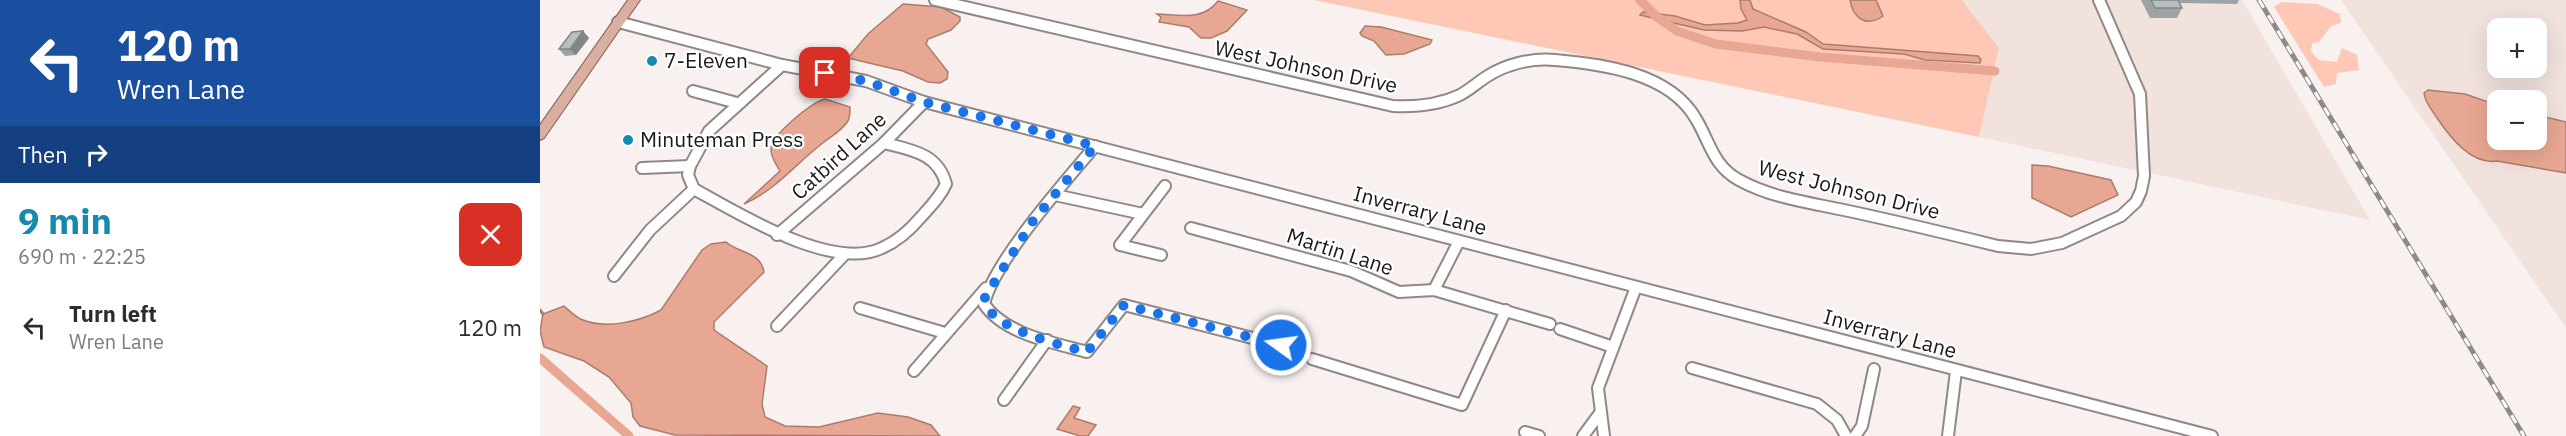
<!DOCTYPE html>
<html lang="en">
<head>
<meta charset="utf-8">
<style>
	:root { --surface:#fff; --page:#f7f7f7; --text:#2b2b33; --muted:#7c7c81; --accent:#158aae }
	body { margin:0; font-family:"IBM Plex Sans",sans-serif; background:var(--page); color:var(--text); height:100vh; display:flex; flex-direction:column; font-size:22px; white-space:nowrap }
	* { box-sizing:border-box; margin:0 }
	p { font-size:20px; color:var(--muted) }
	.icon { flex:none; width:33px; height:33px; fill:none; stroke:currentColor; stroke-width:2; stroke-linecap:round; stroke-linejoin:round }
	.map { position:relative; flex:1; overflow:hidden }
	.details { display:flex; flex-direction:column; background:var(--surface); width:540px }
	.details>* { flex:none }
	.guide { background:#1a4fa0; color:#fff; overflow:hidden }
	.fabs { position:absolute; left:1947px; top:18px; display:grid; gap:12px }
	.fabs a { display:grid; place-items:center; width:60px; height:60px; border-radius:12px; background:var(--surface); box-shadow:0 6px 24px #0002; font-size:30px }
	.pin { position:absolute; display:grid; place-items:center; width:51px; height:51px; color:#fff; margin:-26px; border-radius:12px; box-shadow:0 3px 9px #0006 }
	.me { position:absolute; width:66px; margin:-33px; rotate:284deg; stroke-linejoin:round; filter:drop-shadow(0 0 4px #0008) }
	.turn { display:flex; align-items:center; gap:21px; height:126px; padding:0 18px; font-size:27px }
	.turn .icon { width:78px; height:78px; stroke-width:2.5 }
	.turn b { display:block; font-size:42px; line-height:51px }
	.then { display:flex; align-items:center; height:57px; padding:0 18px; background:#0003; gap:12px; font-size:22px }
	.round { display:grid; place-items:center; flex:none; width:63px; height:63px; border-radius:12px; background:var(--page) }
	.overview { display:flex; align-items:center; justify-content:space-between; height:102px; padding:0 18px }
	h1 { font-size:36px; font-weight:800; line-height:45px; color:var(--accent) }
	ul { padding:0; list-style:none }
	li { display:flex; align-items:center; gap:18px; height:84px; padding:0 18px }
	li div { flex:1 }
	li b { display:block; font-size:22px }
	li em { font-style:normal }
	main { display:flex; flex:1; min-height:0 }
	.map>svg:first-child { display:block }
	.built { fill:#f1e2dd; fill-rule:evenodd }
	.green { fill:#ffc7b6 }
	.water { fill:#e8a792; stroke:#ab7c6e; stroke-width:1.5 }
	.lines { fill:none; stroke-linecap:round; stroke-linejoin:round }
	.stream { stroke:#ab7c6e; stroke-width:3 }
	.canal { stroke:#e8a792; stroke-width:9 }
	.minor-casing { stroke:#8f8886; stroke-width:14 }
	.major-casing { stroke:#87584a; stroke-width:2 }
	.minor { stroke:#fff; stroke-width:10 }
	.major { fill:#d9afa2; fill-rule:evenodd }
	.rail-casing { stroke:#8f8a89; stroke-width:5 }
	.rail { stroke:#fff; stroke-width:3; stroke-dasharray:9; stroke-linecap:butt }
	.wall { fill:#9ea4a6 }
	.shaded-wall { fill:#818687 }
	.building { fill:#b8bfc1; stroke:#818687; stroke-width:1.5 }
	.route { stroke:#1a73e8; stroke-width:10; stroke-dasharray:0 18 }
	.poi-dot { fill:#158aae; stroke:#fff; stroke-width:2 }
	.labels { text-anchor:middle; stroke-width:4.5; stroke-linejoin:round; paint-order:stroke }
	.poi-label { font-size:21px; fill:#1c1919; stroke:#fff; text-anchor:start }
	.street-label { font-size:21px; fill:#1c1919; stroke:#fff }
</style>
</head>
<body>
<main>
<section class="details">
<div class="guide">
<div class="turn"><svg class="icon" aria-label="left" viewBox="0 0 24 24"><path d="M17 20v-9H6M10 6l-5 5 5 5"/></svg><div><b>120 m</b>Wren Lane</div></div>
<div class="then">Then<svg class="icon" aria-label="right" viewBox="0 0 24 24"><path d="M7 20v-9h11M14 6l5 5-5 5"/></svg></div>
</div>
<div class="overview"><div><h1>9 min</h1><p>690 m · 22:25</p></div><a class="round" style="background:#d93025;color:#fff"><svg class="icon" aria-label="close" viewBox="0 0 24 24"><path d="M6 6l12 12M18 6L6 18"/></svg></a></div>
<ul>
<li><svg class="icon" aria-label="left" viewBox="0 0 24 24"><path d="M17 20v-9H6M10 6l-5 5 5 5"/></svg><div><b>Turn left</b><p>Wren Lane</p></div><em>120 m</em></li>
</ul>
</section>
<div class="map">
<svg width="2026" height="436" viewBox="0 0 2026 436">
	<rect width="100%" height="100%" fill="#f8f1ef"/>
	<g class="built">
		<polygon points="1422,0 1702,0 1830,220 1439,137 1459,48"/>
		<path d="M1801 0H2026V328ZM1958 28H1996V68H1958ZM1958 100H1996V140H1958Z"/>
	</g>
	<g class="green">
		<polygon points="774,0 1422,0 1459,48 1439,137"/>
		<polygon points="1741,2 1777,4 1800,14 1801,23 1791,26 1779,42 1772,43 1771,52 1779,60 1797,62 1802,48 1817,55 1819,70 1797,73 1796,84 1784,87 1734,7"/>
	</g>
	<g class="water">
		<polygon points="1200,0 1210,0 1213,9 1266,32 1283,44 1438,56 1441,60 1440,63 1385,60 1364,54 1283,49 1257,34 1224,27 1202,31 1164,30 1100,15 1103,12 1135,16 1165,25 1198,23 1207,20 1201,9"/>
		<path d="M1310 0H1336L1343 16C1326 28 1313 18 1310 0Z"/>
		<path d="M678 1 707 10 687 31 671 38H661L649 27 619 22 621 17 617 14C640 15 663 21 678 1Z"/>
		<polygon points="363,4 401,7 420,17 420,21 411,30 388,39 386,44 408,72 407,79 400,83 388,82 363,71 308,58 328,34"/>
		<polygon points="825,26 841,27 892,40 890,44 864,54 846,55 834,41 822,36 820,33"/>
		<path d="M1888 90 1925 94 1957 105 1958 140H1996L1997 115 2026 122V173L1957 161C1931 165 1910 137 1897 118 1892 110 1885 103 1884 93Z"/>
		<path d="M285 99 310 107C310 112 310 117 308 121 301 132 288 138 279 146 254 166 234 191 204 204L240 171C236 164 231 158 231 149 231 135 271 103 285 99Z"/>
		<polygon points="1492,165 1508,166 1571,180 1578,195 1531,217 1492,198"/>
		<path d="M186 242C198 253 221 252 224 272L174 322V330L227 366 222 404 225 417 245 426 279 427 338 413 368 417 391 425 400 436 135 435 100 426 93 417 91 403 69 377 44 361 4 347 0 331 3 314 24 306C29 310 36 318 43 320 66 329 99 322 121 310L162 250 171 244Z"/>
		<polygon points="533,406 540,408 534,418 556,425 548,436 540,436 517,429"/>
	</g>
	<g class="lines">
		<polyline class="stream" points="0,310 3,314"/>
		<g class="canal">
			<polyline points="1100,0 1117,17 1137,31 1176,44 1280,57 1455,71"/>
			<polyline points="0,358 89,436"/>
		</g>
		<g class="minor-casing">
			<g id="minor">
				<path d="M395 0 853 106C875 107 899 105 920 95 929 90 937 83 946 77 966 64 991 58 1015 60 1063 64 1130 73 1156 119 1170 142 1173 166 1199 180 1230 197 1265 202 1299 209 1352 220 1405 233 1458 246L1491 249 1522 243 1581 216 1596 202 1601 191 1604 176 1600 94 1559 0"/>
				<polyline points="78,22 242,65 326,81 384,102 1672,436"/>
				<path d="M242 65 169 131 150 166 148 175 154 189C198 213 292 272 342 248 358 241 370 230 381 217 391 206 400 197 406 184 398 153 371 150 344 143"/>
				<polyline points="153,91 197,103"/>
				<path d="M555 146C525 182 454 261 444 304 464 334 514 343 547 352L584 305 763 351"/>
				<polyline points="102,168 150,166"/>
				<polyline points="515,195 603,214"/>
				<polyline points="651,228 811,271 859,292 894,290 1010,324"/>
				<polyline points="237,235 344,143 384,102"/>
				<polyline points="621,255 580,245 625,186"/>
				<polyline points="74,276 110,230 154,189"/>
				<polyline points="894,290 919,241"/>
				<polyline points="320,308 405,333"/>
				<polyline points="237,326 305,254"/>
				<polyline points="1020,329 1073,347"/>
				<polyline points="772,359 922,405 966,310"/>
				<polyline points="1152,368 1277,404 1297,420 1306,436"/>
				<polyline points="374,371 446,288"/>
				<polyline points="464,400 507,340"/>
				<polyline points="985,432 999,436"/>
				<polyline points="1043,436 1060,413"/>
				<polyline points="1064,436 1058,388 1096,287"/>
				<polyline points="1315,436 1322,426 1334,369"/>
				<polyline points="1408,436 1416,371"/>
			</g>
		</g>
		<g class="major-casing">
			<polygon id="major" points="88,0 100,0 4,138 0,140 0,125"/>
		</g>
		<use href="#minor" class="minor"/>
		<use href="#major" class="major"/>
		<g class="rail-casing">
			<polyline id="rail" points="1719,0 1984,436"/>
		</g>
		<use href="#rail" class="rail"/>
	</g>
	<g class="wall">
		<polygon points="1601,0 1699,0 1697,4 1639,3 1642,8 1637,18 1610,18"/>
		<polygon points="43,31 49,38 36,55 25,56 19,49"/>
	</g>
	<polygon class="shaded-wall" points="43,31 49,38 36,55 30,49"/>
	<g class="building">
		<polygon points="1611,0 1638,0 1642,8 1615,8"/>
		<polygon points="43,31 30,49 19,49 32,32"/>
	</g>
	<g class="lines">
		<path class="route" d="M285 73 326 81 384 102 555 146 493 221 445 297C442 327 524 346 547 352L584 305 741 345"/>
	</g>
	<g class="poi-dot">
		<circle cx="112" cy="61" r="6"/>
		<circle cx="88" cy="140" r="6"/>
	</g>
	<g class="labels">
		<g class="poi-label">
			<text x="124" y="68">7-Eleven</text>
			<text x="100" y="147">Minuteman Press</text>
		</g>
		<g class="street-label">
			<text transform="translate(766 67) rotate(12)" y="7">West Johnson Drive</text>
			<text transform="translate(299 156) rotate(-42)" y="7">Catbird Lane</text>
			<text transform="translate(1309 190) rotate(14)" y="7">West Johnson Drive</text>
			<text transform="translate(880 211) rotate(15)" y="7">Inverrary Lane</text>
			<text transform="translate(800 252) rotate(18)" y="7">Martin Lane</text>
			<text transform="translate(1350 334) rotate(15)" y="7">Inverrary Lane</text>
		</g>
	</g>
</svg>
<div class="fabs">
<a>+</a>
<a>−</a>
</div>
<div class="pin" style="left:285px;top:73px;background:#d93025"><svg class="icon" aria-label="arrive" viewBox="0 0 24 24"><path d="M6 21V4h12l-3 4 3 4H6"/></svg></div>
<svg class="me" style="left:741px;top:345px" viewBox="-20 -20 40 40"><circle r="17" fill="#1a73e8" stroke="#fff" stroke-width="3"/><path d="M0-11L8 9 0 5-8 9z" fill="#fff"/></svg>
</div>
</main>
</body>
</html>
